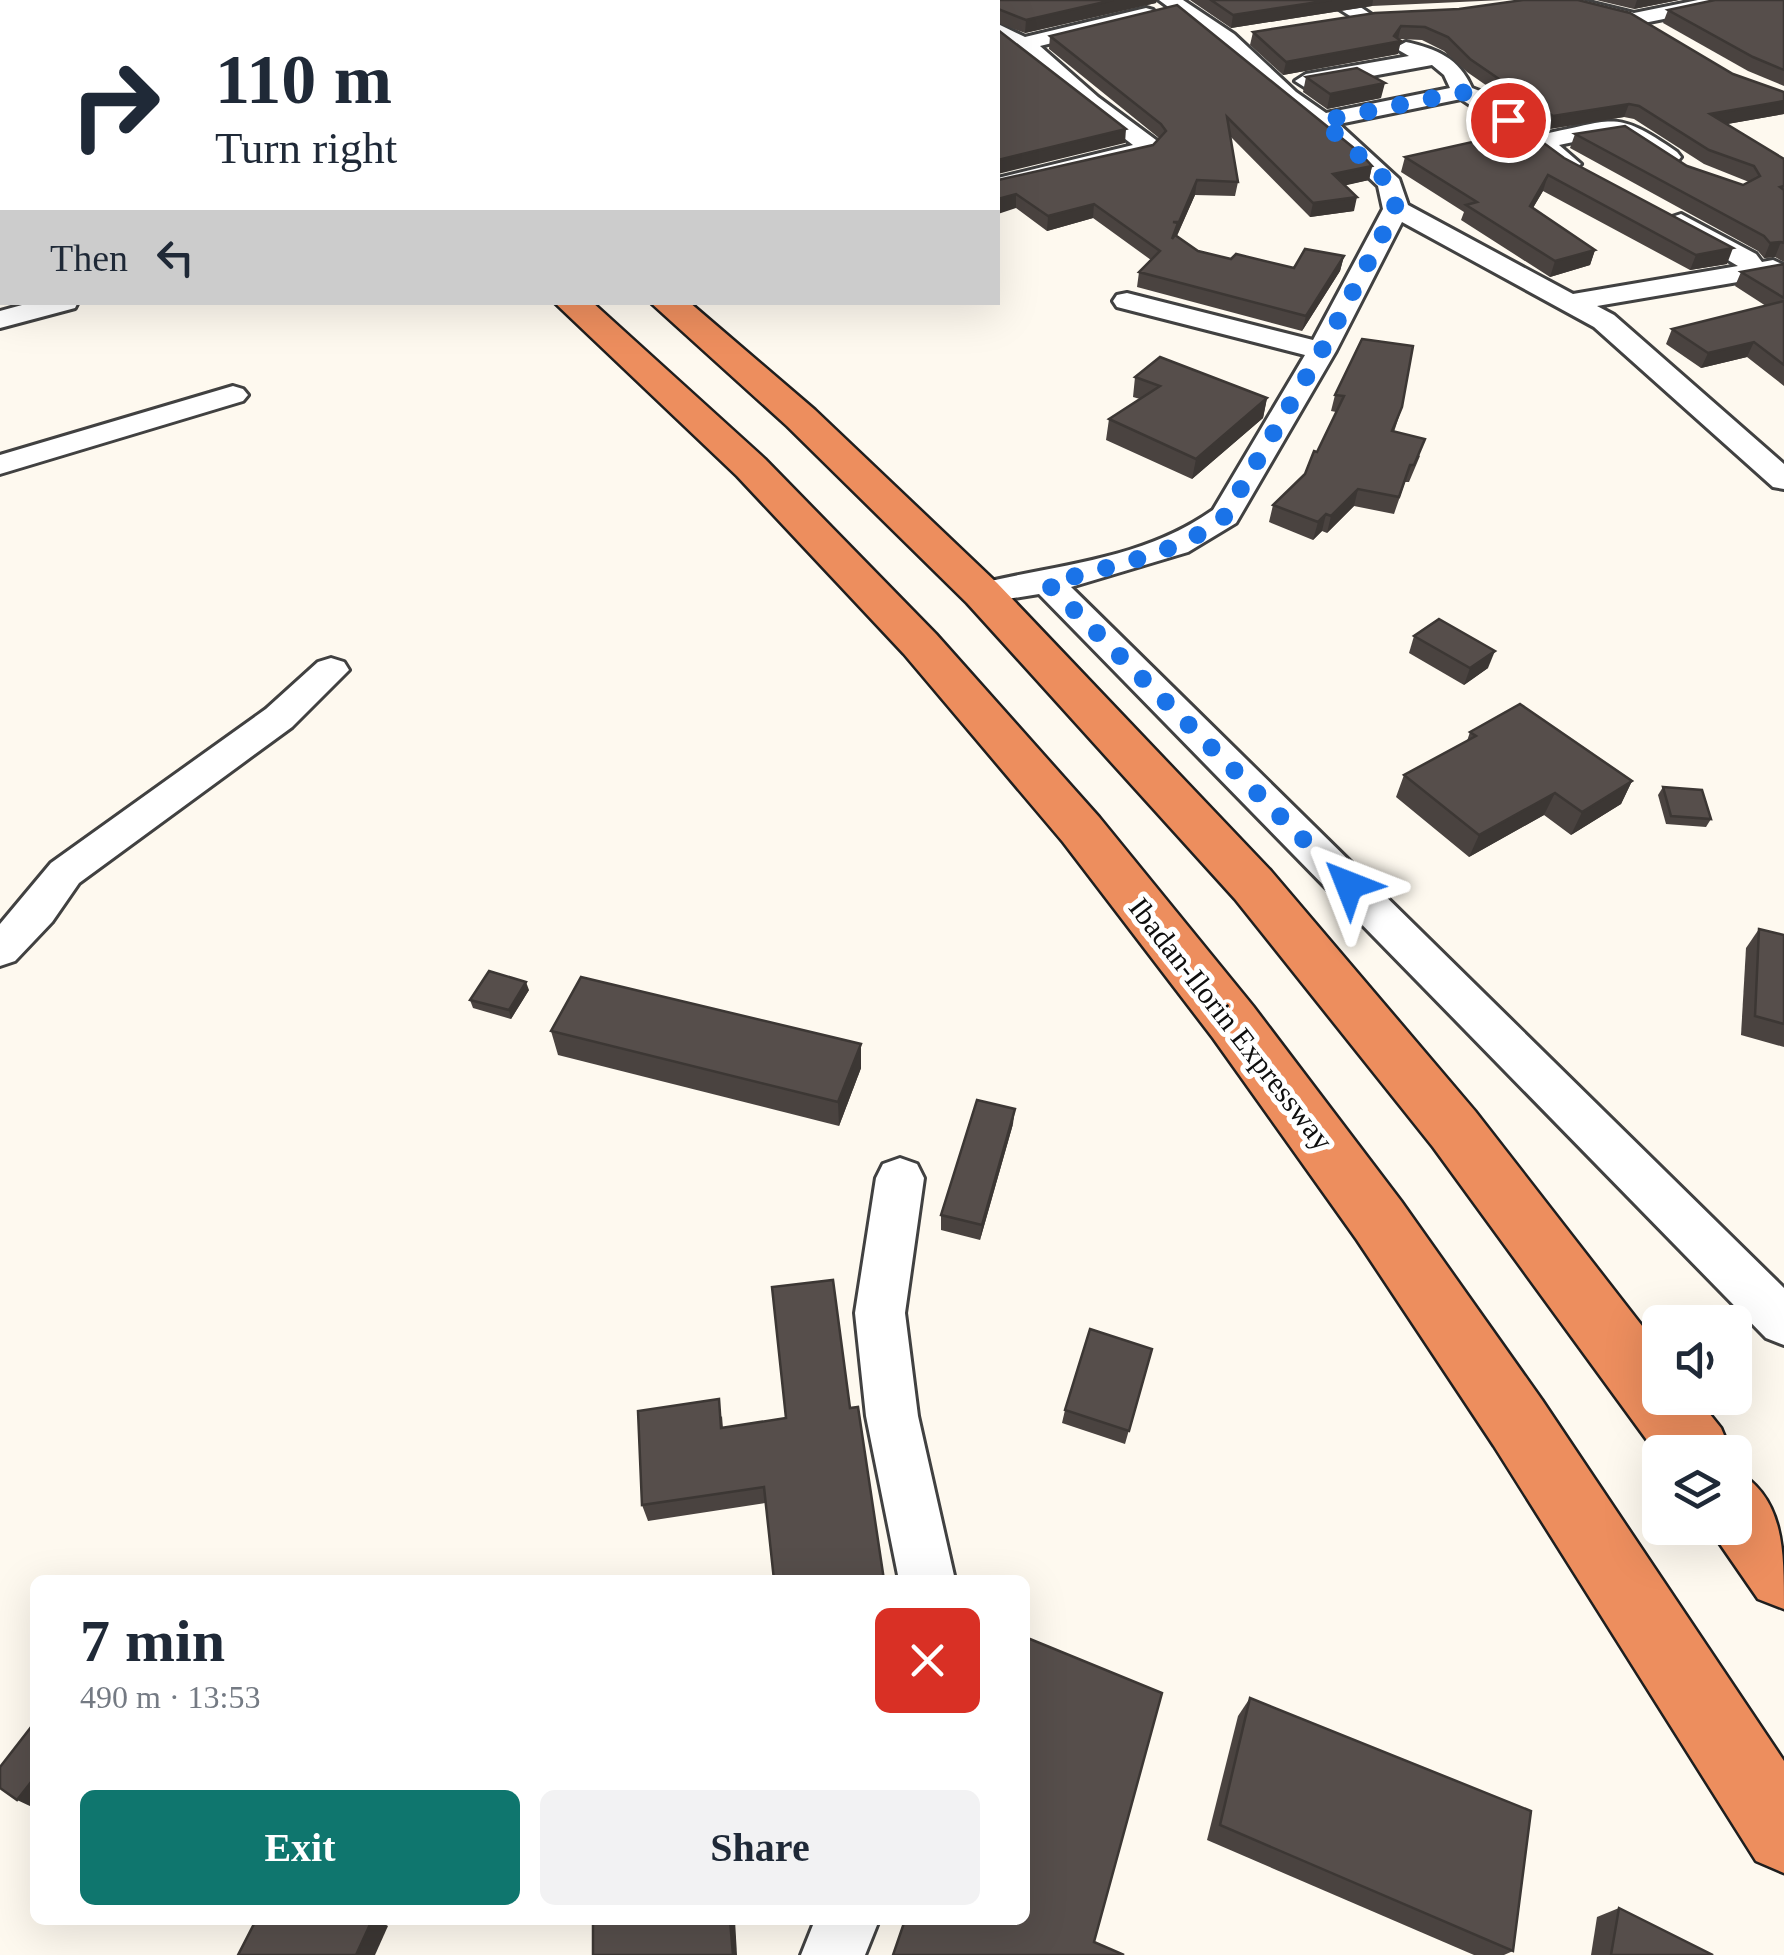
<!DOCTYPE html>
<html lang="en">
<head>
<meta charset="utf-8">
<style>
	:root { --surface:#fff; --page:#f2f2f3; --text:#1f2937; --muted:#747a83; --accent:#0f766e }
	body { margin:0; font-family:Georgia,serif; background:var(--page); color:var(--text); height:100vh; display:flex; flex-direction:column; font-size:38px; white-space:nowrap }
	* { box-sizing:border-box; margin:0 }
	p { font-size:32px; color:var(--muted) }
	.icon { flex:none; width:55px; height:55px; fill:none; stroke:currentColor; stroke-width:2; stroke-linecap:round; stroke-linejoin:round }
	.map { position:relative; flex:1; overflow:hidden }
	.drawer { position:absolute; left:30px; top:1575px; width:1000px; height:350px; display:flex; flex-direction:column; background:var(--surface); border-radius:15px; box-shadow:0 10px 40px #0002 }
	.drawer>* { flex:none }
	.hud { position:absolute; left:0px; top:0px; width:1000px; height:305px; box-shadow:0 10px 40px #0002; background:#fff; color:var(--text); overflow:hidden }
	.tools { position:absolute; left:1642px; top:1305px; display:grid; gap:20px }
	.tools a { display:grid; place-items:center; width:110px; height:110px; border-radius:15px; background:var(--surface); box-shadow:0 10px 40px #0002; font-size:50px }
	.pin { position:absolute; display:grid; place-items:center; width:85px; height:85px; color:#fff; margin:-42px; border:5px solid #fff; border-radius:50%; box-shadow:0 2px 10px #0007 }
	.me { position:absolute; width:110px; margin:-55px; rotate:315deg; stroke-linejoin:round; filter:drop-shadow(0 0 8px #0008) }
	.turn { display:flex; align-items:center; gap:35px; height:210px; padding:0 50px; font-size:45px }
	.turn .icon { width:130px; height:130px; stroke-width:2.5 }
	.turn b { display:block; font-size:70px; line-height:85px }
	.then { display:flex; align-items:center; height:95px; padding:0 50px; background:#0003; gap:20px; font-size:38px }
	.round { display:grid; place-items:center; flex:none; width:105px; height:105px; border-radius:15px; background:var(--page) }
	.head { display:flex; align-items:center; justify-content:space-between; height:170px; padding:0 50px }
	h1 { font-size:60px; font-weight:600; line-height:75px }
	.primary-button { display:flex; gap:20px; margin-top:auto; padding:20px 50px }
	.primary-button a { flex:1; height:115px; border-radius:15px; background:var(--accent); color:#fff; font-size:40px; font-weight:600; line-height:115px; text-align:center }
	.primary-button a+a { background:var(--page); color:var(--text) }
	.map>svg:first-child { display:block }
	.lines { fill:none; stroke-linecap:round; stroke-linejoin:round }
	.minor-casing { stroke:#414141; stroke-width:6 }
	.highway-casing { stroke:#1f1f1f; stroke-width:5 }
	.minor { fill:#fff; fill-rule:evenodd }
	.highway { fill:#ed8e5e; fill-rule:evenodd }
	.wall { fill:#4a4340 }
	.shaded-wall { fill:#3c3734 }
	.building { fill:#564e4b; stroke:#3c3734; stroke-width:2.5 }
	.route { stroke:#1a73e8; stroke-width:18; stroke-dasharray:0 32.4 }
	.labels { text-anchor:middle; stroke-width:10; stroke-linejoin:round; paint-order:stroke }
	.street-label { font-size:30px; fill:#0e0e0e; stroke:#fff }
</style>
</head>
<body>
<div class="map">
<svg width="1784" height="1955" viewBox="0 0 1784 1955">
	<rect width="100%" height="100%" fill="#fef9ef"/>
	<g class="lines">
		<g class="minor-casing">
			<g id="minor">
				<path d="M1159 0H1183L1234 34 1296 92 1326 113 1450 88 1444 75 1432 65 1306 88 1295 81 1306 74 1409 56 1395 48 1406 42C1437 49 1459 58 1472 88L1490 95 1544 134C1615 120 1615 109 1677 152L1681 157 1677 162H1661L1616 133 1559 145 1581 164 1569 171 1461 99 1339 124 1399 179 1408 205 1573 294 1738 266 1672 227 1668 222 1672 217 1681 214 1756 254 1762 262 1773 260 1784 265 1782 274 1773 276 1597 306 1614 315 1784 464V489L1773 487 1594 327 1402 222 1336 351 1236 523 1188 552 1071 587 1784 1288V1345L1766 1338 1039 594 982 603 970 600 965 593 970 586C1054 564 1139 562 1213 510L1305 355 1117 307 1113 301 1117 295 1127 293 1313 340 1383 209 1378 186 1314 126 1280 102 1218 44Z"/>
				<polygon points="1325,0 1350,0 1375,17 1372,21 1358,21"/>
				<polygon points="1545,0 1581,0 1634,13 1698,0 1738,0 1728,6 1634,25 1548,4"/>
				<rect x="0" y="7" width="2" height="12"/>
				<path d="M1146 8 1153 10 1156 14 1153 18 1040 46 1098 97 1156 140 1160 145 1149 156 998 192V178L1133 145C1087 110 1046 69 998 39V24L1025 37Z"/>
				<polygon points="33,302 78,302 75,308 0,328 0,311"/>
				<polygon points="233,386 243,389 248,395 243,401 0,474 0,455"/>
				<polygon points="331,658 344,662 349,670 292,727 79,883 52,922 15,961 0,966 0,924 51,863 266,709 318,662"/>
				<polygon points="900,1158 917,1164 924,1178 905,1313 918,1416 955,1580 899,1580 866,1416 855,1313 876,1178 883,1164"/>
				<polygon points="815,1920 879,1920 865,1955 801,1955"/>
			</g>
		</g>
		<g class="highway-casing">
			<g id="highway">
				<polygon points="137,0 166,0 167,2 139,2"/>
				<polygon points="214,0 243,0 244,2 216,2"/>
				<polygon points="554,302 592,302 765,459 936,634 1099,817 1253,1006 1401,1201 1542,1400 1784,1761 1784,1873 1756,1861 1494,1446 1357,1240 1213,1038 1063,842 904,654 737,476"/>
				<polygon points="650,302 689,302 815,410 997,583 1271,871 1475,1111 1660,1349 1660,1398 1697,1398 1721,1428 1731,1452 1660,1452 1660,1458 1433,1147 1235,899 967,603 787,426"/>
				<path d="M1735 1470C1784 1497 1784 1549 1784 1609L1758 1599 1709 1528H1735Z"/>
			</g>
		</g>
		<use href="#minor" class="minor"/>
		<use href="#highway" class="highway"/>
	</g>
	<g class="wall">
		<polygon points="461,0 1157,0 1156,3 1025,33 998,23 998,2 468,2"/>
		<polygon points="1190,0 1503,0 1372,6 1231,28"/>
		<polygon points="1596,0 1679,0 1634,9"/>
		<polygon points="1784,0 1784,86 1748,71 1663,23 1668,10"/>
		<polygon points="1459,9 1784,114 1727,124 1784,159 1784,262 1775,257 1764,258 1758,251 1570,148 1575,134 1687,166 1743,185 1749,182 1704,164 1634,119 1624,117 1549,129 1467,72 1444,51 1422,40 1399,39 1398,54 1283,75 1250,45 1253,32"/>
		<polygon points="1050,36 1372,166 1369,180 1345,185 1354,211 1310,217 1230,136 1238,182 1235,196 1195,195 1177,236 1198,251 1231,259 1294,268 1344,256 1340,271 1302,331 1137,287 1139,272 1151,260 1093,218 1047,231 1016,208 998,180 1153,145 1159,138 1049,49"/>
		<polygon points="1306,77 1381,98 1327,109 1303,92"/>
		<polygon points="1405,157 1564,158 1727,264 1690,270 1543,191 1533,208 1595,250 1590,265 1550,277 1461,220 1464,212 1401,172"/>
		<polygon points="1784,264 1784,386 1747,357 1701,368 1666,344 1672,329 1766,306 1735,286 1741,272"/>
		<polygon points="1135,377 1267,398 1263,418 1192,479 1106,440 1109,419 1140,399 1133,397"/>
		<polygon points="1335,395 1402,407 1394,432 1420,456 1409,482 1405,482 1394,514 1354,506 1327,533 1322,531 1313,540 1269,522 1273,505 1305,474 1317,452 1336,412 1331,411"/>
		<polygon points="1414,636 1488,668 1464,685 1409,653"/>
		<polygon points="1470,732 1632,781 1621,804 1571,835 1544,815 1469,857 1396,797 1404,775 1467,741"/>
		<polygon points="1663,787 1711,819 1706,827 1666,824 1658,795"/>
		<polygon points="1759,929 1784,935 1784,1047 1741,1035 1746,948"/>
		<polygon points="529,990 511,1019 473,1008 470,1000"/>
		<polygon points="551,1031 861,1068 839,1126 558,1055"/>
		<polygon points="1013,1124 980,1240 941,1230 941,1215"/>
		<polygon points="833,1280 765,1503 648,1521 642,1505 722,1416 723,1428 786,1418"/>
		<polygon points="1152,1349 1125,1444 1062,1423 1065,1410"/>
		<polygon points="1250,1698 1513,1951 1504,1955 1474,1955 1207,1840 1238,1716"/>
		<polygon points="1619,1908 1713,1955 1591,1955 1597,1917"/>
	</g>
	<g class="shaded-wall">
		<polygon points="1113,0 1157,0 1156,3 1025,33 1026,20"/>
		<polygon points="1331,0 1373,0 1372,6 1231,28 1233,15"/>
		<polygon points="1637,0 1679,0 1634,9"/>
		<polygon points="1401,26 1398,39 1401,41 1398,54 1283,75 1286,62 1394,36"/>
		<polygon points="1385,83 1381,98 1327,109 1330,94"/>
		<polygon points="1784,101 1784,114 1705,128 1710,114"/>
		<polygon points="1629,104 1624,117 1549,129 1553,116"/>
		<polygon points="1126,129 1125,143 998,174 998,160"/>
		<polygon points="1372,166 1369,180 1330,189 1333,174"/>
		<polygon points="1548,175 1543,191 1525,221 1530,206"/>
		<polygon points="1197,180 1195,195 1169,253 1173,222"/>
		<polygon points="1016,194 1016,208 998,214 998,199"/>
		<polygon points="1357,197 1354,211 1310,217 1313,203"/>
		<polygon points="1094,204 1093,218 1047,231 1048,216"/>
		<polygon points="1781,242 1775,257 1764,258 1770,243"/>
		<polygon points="0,246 2,246 2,263 0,264"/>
		<polygon points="1733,248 1727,264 1690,270 1696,255"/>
		<polygon points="1595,250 1590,265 1550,277 1555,261"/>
		<polygon points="1344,256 1340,271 1302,331 1306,316"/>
		<polygon points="1754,342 1747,357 1701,368 1708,353"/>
		<polygon points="1267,398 1263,418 1192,479 1196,459"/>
		<polygon points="1358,489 1354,506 1327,533 1331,516"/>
		<polygon points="1326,514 1322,531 1313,540 1318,522"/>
		<polygon points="1495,651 1488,668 1464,685 1470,668"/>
		<polygon points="1632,781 1621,804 1571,835 1582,812"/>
		<polygon points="1555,793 1544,815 1469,857 1479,835"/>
		<polygon points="526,982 529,990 511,1019 509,1010"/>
		<polygon points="861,1044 861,1068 839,1126 838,1102"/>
		<polygon points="1015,1109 1013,1124 980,1240 982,1225"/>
		<polygon points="35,1777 35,1804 32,1807 17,1800"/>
		<polygon points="372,1920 378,1920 388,1926 375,1955 356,1955"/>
		<polygon points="730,1920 735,1920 737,1955 733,1955"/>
	</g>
	<g class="building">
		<polygon points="496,0 1113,0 1026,20 998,9 998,2 503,2"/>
		<polygon points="1211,0 1331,0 1233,15"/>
		<polygon points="1523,0 1578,0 1630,13 1733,74 1784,92 1784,101 1710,114 1784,159 1784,186 1780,187 1784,190 1784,243 1781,242 1770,243 1764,236 1575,134 1625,126 1687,166 1743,185 1760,176 1754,166 1709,150 1639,106 1629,104 1553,116 1470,59 1448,37 1425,27 1401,26 1394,36 1401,41 1286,62 1253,32 1375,13 1459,9"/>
		<polygon points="1715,0 1784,0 1784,70 1753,57 1668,10"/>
		<polygon points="1177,5 1360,153 1372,166 1333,174 1357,197 1313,203 1227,117 1238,182 1197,180 1179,222 1173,222 1178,223 1172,239 1175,235 1198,251 1231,259 1236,254 1294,268 1305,249 1344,256 1306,316 1139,272 1160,251 1094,204 1048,216 1016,194 998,199 998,180 1153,145 1166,131 1161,124 1050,36"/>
		<polygon points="998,30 1126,129 998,160 998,165"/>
		<polygon points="2,56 2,174 0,171 0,57"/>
		<polygon points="1357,68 1385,83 1330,94 1306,77"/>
		<polygon points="1526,130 1564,158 1733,248 1696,255 1548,175 1530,206 1595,250 1555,261 1466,205 1477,202 1405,157"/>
		<polygon points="2,182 2,246 0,246 0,183"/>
		<polygon points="1784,264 1784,298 1741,272"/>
		<polygon points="1784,301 1784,365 1754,342 1708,353 1672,329"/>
		<polygon points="1362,339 1413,346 1402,407 1392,431 1425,439 1414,465 1410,465 1399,497 1358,489 1331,516 1326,514 1318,522 1273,505 1305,474 1314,451 1317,452 1344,396 1335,395"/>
		<polygon points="1160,357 1267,398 1196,459 1109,419 1160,386 1135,377"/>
		<polygon points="1439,619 1495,651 1470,668 1414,636"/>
		<polygon points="1520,704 1632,781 1582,812 1555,793 1479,835 1404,775 1476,736 1470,732"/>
		<polygon points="1663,787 1702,790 1711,819 1671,816"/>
		<polygon points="1759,929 1784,935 1784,1024 1755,1016"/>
		<polygon points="489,971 526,982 509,1010 470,1000"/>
		<polygon points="581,977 861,1044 838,1102 551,1031"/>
		<polygon points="977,1100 1015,1109 982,1225 941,1215"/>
		<polygon points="833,1280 850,1408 858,1407 884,1580 774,1580 764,1487 642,1505 638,1411 719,1399 721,1428 786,1418 772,1287"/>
		<polygon points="1090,1329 1152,1349 1129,1431 1065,1410"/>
		<polygon points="1025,1637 1162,1693 1094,1942 1124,1955 893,1955 905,1920 1025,1920"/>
		<polygon points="1250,1698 1531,1811 1513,1951 1220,1825"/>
		<polygon points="35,1722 35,1777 17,1800 0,1788 0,1767"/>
		<polygon points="1619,1908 1713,1955 1611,1955"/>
		<polygon points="256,1920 372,1920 356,1955 238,1955"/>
		<polygon points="593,1920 730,1920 733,1955 593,1955"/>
	</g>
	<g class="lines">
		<path class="route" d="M1349 885 1048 584C1102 567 1183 554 1225 516L1325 345 1396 209 1390 184 1322 121 1462 92 1482 100 1508 120"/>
	</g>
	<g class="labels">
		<g class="street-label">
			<text transform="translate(1231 1024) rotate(52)" y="10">Ibadan-Ilorin Expressway</text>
		</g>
	</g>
</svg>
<div class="tools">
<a><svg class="icon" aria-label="sound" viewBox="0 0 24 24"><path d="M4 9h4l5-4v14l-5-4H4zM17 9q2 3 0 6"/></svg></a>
<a><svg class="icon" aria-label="layers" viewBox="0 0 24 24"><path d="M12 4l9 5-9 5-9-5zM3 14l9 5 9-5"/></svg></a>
</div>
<div class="pin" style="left:1508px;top:120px;background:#d93025"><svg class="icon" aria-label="arrive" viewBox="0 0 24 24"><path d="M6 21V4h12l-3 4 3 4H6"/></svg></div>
<svg class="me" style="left:1349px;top:885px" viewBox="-20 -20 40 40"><path d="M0-17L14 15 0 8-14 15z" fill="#1a73e8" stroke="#fff" stroke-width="4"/></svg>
<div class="hud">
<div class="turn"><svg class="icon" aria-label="right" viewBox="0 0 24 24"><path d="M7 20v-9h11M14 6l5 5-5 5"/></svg><div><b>110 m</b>Turn right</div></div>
<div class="then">Then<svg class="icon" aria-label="left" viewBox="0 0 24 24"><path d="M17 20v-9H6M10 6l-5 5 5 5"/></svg></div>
</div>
<section class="drawer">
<div class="head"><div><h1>7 min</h1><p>490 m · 13:53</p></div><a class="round" style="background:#d93025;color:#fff"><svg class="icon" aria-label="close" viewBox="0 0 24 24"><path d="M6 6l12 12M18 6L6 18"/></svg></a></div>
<div class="primary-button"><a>Exit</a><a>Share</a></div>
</section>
</div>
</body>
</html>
